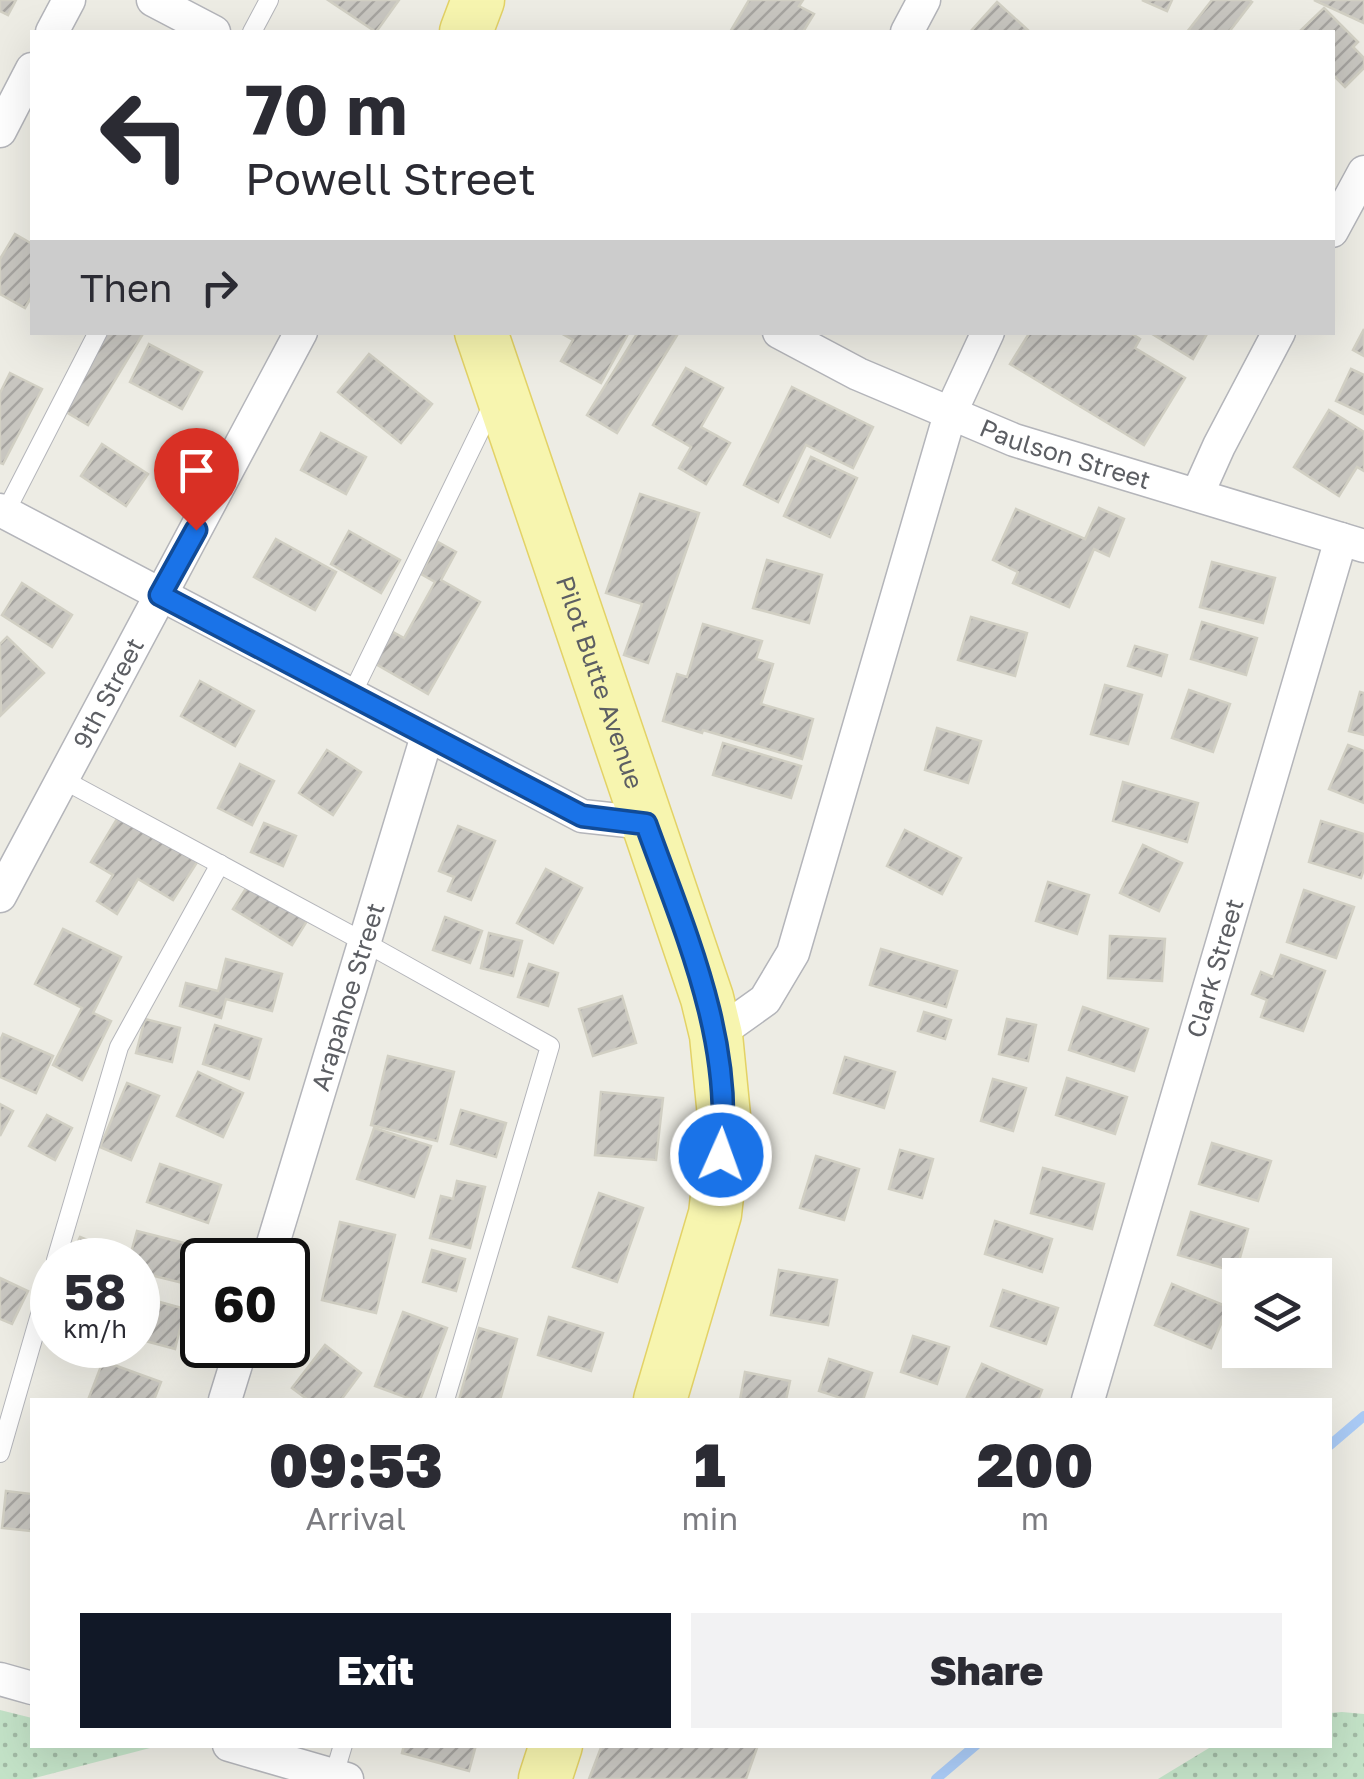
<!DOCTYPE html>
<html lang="en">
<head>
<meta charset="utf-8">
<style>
	:root { --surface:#fff; --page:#f2f2f3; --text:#2b2b33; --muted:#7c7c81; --accent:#111827 }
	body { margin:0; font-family:"Golos Text",sans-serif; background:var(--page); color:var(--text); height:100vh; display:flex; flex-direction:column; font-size:38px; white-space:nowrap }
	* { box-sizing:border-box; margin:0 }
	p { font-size:32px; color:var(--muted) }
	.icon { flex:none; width:55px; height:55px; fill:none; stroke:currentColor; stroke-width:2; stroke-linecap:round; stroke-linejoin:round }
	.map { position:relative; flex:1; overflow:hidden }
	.panel { position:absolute; left:30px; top:1398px; width:1302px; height:350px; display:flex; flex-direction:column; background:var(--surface); border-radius:0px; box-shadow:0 10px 40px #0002 }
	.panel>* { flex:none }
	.hud { position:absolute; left:30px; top:30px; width:1305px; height:305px; border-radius:0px; box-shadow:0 10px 40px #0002; background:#fff; color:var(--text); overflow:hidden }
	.tools { position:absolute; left:1222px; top:1258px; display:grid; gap:20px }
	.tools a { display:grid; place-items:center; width:110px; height:110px; border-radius:0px; background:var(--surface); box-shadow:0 10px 40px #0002; font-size:50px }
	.speed { position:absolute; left:30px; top:1238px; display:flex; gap:20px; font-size:50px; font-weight:700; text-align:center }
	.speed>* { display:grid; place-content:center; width:130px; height:130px; border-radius:50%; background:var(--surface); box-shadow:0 10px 40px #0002; line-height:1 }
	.speed small { font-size:25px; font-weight:400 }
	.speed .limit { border:5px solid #111; border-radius:15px; background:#fff; color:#111 }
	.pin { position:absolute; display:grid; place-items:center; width:85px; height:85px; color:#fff; margin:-102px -42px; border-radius:50% 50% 50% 0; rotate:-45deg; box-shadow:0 0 10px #0007 }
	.pin .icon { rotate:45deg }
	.me { position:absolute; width:110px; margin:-55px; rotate:2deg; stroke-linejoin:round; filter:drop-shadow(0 0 8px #0008) }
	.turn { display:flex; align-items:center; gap:35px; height:210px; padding:0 50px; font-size:45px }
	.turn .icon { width:130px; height:130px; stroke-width:2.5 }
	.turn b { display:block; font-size:70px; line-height:85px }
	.then { display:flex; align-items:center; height:95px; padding:0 50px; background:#0003; gap:20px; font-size:38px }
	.eta { display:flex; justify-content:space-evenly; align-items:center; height:170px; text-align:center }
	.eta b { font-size:60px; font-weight:800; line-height:70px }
	.cta { display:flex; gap:20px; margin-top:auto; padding:20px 50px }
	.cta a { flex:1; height:115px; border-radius:0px; background:var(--accent); color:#fff; font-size:40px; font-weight:800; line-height:115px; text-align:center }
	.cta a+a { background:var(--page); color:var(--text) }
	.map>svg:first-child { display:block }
	.park { fill:url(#park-dots) }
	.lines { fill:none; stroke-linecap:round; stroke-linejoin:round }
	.stream { stroke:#aacbf6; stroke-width:10 }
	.building { fill:url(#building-hatch); stroke:#d1cfc3; stroke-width:2.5 }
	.service-casing { stroke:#b4b5ba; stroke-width:20 }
	.minor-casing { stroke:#b4b5ba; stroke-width:35 }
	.primary-casing { stroke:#e3d266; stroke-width:55 }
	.service { stroke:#fff; stroke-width:18 }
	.minor { stroke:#fff; stroke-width:32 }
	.primary { stroke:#f7f5af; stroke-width:52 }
	.route-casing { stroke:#114b97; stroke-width:25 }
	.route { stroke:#1a73e8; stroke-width:18 }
	.labels { text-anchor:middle; stroke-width:9; stroke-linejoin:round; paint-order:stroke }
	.street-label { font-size:25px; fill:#5c5e63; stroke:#fff }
</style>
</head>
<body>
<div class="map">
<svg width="1364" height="1779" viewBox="0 0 1364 1779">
	<defs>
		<pattern id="park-dots" width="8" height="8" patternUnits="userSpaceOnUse" patternTransform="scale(2.5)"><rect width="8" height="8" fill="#c3e2c7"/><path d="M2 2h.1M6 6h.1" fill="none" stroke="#a2baa5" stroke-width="1.8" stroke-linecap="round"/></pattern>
		<pattern id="building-hatch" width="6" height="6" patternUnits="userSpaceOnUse" patternTransform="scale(2.5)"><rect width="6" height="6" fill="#c8c6c0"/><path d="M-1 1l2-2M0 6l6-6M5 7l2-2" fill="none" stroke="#a6a4a0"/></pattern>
	</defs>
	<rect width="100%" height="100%" fill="#edece4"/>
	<g class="park">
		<polygon points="0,1710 32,1718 32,1745 139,1745 150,1748 31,1779 0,1779"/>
		<polygon points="1342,1712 1364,1714 1364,1779 1158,1779 1214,1745 1330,1745 1330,1713"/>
	</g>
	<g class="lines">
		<g class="stream">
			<polyline points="1330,1445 1364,1416"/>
			<polyline points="936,1779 976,1745"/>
		</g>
	</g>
	<g class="building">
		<polygon points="0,0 16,0 8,15 0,11"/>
		<polygon points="328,0 399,0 376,32"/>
		<polygon points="749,0 803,0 799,6 814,14 803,32 730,32"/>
		<polygon points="1142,0 1172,0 1167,11"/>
		<polygon points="1212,0 1249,0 1252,2 1229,32 1187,32"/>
		<polygon points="1314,0 1364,0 1364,23"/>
		<polygon points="997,2 1030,32 970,32"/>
		<polygon points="1324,8 1358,42 1353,47 1364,58 1364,68 1345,87 1332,74 1332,32 1299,32"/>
		<polygon points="15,234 32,244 32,296 25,308 0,294 0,259"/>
		<polygon points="1364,329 1364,356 1353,350"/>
		<polygon points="100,332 144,332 88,425 56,406"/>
		<polygon points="559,332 625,332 628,334 601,383 561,361 573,340"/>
		<polygon points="638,332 679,332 617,433 587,415"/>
		<polygon points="1030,332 1129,332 1140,339 1135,348 1185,378 1144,445 1010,364"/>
		<polygon points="1149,332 1208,332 1193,359"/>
		<polygon points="149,344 202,372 182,409 130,382"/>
		<polygon points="369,354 432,404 401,443 338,392"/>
		<polygon points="686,368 723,388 701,427 730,443 706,484 679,468 691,447 653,425"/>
		<polygon points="1351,369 1364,375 1364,414 1336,401"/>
		<polygon points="10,373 42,389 3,464 0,463 0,393"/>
		<polygon points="792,387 873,427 853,468 806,445 778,502 744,485"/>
		<polygon points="1329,410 1364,432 1364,471 1357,467 1339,496 1294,467"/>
		<polygon points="321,433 366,457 346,494 301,470"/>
		<polygon points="102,444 148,474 126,506 81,476"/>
		<polygon points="811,457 857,478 830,537 784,516"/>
		<polygon points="640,494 699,513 648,663 624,655 642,604 606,593"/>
		<polygon points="1099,508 1124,519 1109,556 1094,549 1069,607 1013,583 1018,572 993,560 1016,509 1085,539"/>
		<polygon points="349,531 400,560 381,593 331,564"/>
		<polygon points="276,539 336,572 315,610 254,577"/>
		<polygon points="438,542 456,552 441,580 480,602 428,694 374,663 391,631 404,638 435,582 421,574"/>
		<polygon points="767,560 822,575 809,623 753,608"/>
		<polygon points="1212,562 1275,578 1263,623 1200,607"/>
		<polygon points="22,583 72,615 52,647 2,615"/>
		<polygon points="971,617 1027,633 1015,676 958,660"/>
		<polygon points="1202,622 1257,638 1246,675 1191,659"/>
		<polygon points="703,624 762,641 756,659 773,664 761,704 813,719 802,759 703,730 702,733 663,721 677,674 687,677"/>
		<polygon points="7,637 44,673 1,715 0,644"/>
		<polygon points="1135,646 1167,655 1161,676 1128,666"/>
		<polygon points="200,681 254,711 235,746 181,716"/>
		<polygon points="1105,685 1142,695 1128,744 1091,734"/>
		<polygon points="1189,690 1230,704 1213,752 1172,738"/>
		<polygon points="1360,692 1364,693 1364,735 1349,731"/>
		<polygon points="937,728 981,741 968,783 925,770"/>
		<polygon points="723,743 801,766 791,798 713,775"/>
		<polygon points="1348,745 1364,751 1364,803 1329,789"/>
		<polygon points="327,750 361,772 333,815 299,793"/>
		<polygon points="240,764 274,781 252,825 218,808"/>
		<polygon points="1123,782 1198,803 1187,842 1113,821"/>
		<polygon points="123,809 201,856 173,900 138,879 117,914 97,901 113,875 91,862"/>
		<polygon points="1321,821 1364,834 1364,869 1361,878 1309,862"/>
		<polygon points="264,823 296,836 283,866 251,852"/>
		<polygon points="458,826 495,841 471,900 448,891 454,877 439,871"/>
		<polygon points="905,830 961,858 942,894 887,866"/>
		<polygon points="1143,845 1182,863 1159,911 1120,893"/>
		<polygon points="546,869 582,888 553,943 517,923"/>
		<polygon points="253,877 312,913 292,945 233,909"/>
		<polygon points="1048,882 1089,895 1077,934 1036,921"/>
		<polygon points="1304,890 1354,907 1336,958 1287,942"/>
		<polygon points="445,917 482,931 470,963 433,950"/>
		<polygon points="63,929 121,957 93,1013 111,1021 82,1080 53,1065 82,1008 35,984"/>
		<polygon points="489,933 522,941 513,976 481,968"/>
		<polygon points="1110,936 1165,939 1162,981 1108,978"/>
		<polygon points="881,949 957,971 946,1007 870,985"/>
		<polygon points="1281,955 1325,971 1303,1031 1261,1017 1267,1000 1252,994 1261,972 1273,977"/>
		<polygon points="226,959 282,974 272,1011 226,999 221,1018 180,1006 186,983 218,991"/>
		<polygon points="529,964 558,973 548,1006 518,997"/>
		<polygon points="622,996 636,1043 593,1056 579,1009"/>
		<polygon points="1083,1007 1148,1029 1134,1071 1069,1050"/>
		<polygon points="924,1012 951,1020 945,1039 918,1031"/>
		<polygon points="145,1019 180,1028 172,1062 136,1053"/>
		<polygon points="1007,1019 1036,1025 1028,1061 999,1054"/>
		<polygon points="215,1025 261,1039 249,1079 203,1064"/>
		<polygon points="3,1034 53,1056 36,1093 0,1077 0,1041"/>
		<polygon points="388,1056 454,1072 437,1141 371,1125"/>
		<polygon points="845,1057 895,1072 884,1108 834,1093"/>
		<polygon points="198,1072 243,1093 223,1137 177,1116"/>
		<polygon points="1067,1078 1127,1097 1115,1134 1056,1115"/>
		<polygon points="993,1079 1026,1088 1013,1131 981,1121"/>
		<polygon points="127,1083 159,1096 131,1160 100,1147"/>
		<polygon points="601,1092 663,1098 656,1160 595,1155"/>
		<polygon points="0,1104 13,1111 0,1136"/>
		<polygon points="461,1110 506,1123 496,1157 451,1144"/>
		<polygon points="47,1115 72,1128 55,1160 29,1146"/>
		<polygon points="374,1128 431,1146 414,1197 357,1179"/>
		<polygon points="1212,1143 1271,1161 1258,1201 1199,1184"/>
		<polygon points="900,1150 933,1159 922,1198 889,1189"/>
		<polygon points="816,1156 859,1169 844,1220 800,1208"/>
		<polygon points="160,1164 221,1185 208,1223 147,1202"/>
		<polygon points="1043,1168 1104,1184 1092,1229 1031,1213"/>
		<polygon points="457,1181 485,1187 470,1248 430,1238 441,1196 453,1199"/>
		<polygon points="599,1193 643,1208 617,1282 573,1267"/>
		<polygon points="1191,1212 1248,1229 1236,1272 1178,1255"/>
		<polygon points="995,1221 1052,1239 1042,1272 985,1254"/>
		<polygon points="340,1222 395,1235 376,1313 322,1300"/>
		<polygon points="137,1231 196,1246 187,1284 138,1272 138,1260 129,1260"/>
		<polygon points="80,1237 102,1246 95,1260 70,1258"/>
		<polygon points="432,1250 465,1259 456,1291 423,1282"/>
		<polygon points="779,1270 837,1280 828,1325 771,1315"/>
		<polygon points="0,1278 28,1291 12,1324 0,1319"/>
		<polygon points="1172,1284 1228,1307 1211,1348 1155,1325"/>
		<polygon points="1003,1290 1058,1308 1046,1344 991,1326"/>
		<polygon points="138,1296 185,1309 175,1349 138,1339"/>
		<polygon points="403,1312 447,1328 420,1400 413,1400 375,1386"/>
		<polygon points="549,1317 603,1333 591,1371 538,1355"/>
		<polygon points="479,1328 517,1339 500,1400 459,1400"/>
		<polygon points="913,1336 949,1347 937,1384 901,1372"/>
		<polygon points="325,1345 361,1373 341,1400 308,1400 292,1388"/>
		<polygon points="829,1359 872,1373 863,1400 847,1400 819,1391"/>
		<polygon points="103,1361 161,1382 154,1400 88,1400"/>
		<polygon points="982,1364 1042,1390 1038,1400 975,1400 967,1397"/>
		<polygon points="745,1372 790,1381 786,1400 740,1400"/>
		<polygon points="6,1491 32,1494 32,1531 2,1528"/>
		<polygon points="404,1745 476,1745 469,1771 402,1753"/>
		<polygon points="602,1745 758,1745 746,1779 589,1779"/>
	</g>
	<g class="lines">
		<g class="service-casing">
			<g id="service">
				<polyline points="252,32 269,0"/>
				<polyline points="5,513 98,332"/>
				<polyline points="351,696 493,404"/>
				<polyline points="62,779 364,942 550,1046 445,1400"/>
				<polyline points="56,1260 119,1047 220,864"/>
				<polyline points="0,1453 52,1273"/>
				<polyline points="334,1775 343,1745"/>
			</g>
		</g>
		<g class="minor-casing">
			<g id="minor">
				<polyline points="153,0 214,32"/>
				<polyline points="52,32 69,0"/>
				<polyline points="907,32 924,0"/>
				<polyline points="0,131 32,69"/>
				<polyline points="1332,231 1364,172"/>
				<path id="s1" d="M779 332 858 374 1014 440 1364 546"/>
				<polyline points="1197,495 1219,446 1279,332"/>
				<polyline points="0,510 582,816 646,823"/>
				<path id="s2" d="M0 896 301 332"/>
				<polyline points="716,1035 765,1000 793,953 950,414 988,332"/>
				<path id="s3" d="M268 1260 427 736"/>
				<polyline points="225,1400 242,1345"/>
				<path id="s4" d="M1088 1400 1341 539"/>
				<polyline points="0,1679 32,1688"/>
				<polyline points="229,1745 347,1779"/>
			</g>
		</g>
		<g class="primary-casing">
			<g id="primary">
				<polyline points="466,32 478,0"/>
				<path id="s5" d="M481 332 707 998 716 1035 725 1126 715 1214 660 1400"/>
				<polyline points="545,1779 556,1745"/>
			</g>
		</g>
		<use href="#service" class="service"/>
		<use href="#minor" class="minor"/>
		<use href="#primary" class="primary"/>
	</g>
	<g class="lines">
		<g class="route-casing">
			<path id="route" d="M196 530 160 595 582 816 646 824C684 930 734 1039 721 1155"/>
		</g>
		<use href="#route" class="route"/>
	</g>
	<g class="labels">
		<g class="street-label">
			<text dy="9" stroke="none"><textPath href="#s1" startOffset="312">Paulson Street</textPath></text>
			<text dy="9" stroke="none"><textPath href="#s5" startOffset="370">Pilot Butte Avenue</textPath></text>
			<text dy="9" stroke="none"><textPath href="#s2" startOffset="230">9th Street</textPath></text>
			<text dy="9" stroke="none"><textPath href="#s4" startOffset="450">Clark Street</textPath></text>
			<text dy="9" stroke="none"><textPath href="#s3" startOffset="275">Arapahoe Street</textPath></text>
		</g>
	</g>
</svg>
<div class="tools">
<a><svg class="icon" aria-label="layers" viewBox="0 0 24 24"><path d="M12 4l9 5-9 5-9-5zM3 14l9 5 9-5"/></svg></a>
</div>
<div class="speed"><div>58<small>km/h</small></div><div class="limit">60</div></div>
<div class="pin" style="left:196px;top:530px;background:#d93025"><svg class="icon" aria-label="arrive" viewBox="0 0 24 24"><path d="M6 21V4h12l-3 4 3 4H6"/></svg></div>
<svg class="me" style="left:721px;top:1155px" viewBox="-20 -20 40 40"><circle r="17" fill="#1a73e8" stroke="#fff" stroke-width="3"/><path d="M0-11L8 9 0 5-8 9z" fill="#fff"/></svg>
<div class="hud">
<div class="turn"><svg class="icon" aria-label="left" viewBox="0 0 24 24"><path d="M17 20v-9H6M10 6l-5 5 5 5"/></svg><div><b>70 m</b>Powell Street</div></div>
<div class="then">Then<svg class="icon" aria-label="right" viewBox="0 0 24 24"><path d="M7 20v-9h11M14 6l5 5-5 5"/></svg></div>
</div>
<section class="panel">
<div class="eta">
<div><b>09:53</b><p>Arrival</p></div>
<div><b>1</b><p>min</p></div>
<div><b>200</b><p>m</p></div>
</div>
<div class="cta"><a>Exit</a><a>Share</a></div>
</section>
</div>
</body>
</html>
